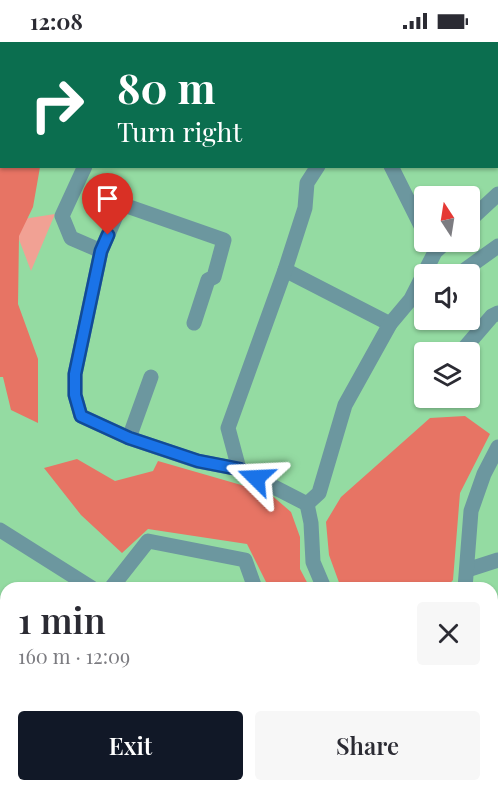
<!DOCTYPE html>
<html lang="en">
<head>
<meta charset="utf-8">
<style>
	:root { --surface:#fff; --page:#f7f7f7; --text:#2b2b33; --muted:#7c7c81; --accent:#111827 }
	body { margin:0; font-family:"Playfair Display",serif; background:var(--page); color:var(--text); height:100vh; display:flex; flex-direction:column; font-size:22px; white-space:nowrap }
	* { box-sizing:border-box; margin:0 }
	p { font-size:20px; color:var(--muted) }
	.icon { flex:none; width:33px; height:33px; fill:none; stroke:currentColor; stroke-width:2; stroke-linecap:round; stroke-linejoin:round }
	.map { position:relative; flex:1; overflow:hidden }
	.panel { position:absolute; left:0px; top:540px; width:498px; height:210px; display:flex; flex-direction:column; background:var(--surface); border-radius:18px 18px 0 0; box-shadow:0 2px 4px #0004 }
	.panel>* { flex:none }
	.hud { position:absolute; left:0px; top:0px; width:498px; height:126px; box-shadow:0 2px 4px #0004; background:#0b6e4f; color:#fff; overflow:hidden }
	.needle { width:39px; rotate:348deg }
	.fabs { position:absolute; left:414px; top:144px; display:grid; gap:12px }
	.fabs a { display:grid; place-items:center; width:66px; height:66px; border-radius:6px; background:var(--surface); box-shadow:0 2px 4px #0004; font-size:30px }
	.pin { position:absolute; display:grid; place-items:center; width:51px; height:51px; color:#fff; margin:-62px -26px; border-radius:50% 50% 50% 0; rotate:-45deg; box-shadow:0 0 6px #0007 }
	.pin .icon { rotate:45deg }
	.me { position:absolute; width:66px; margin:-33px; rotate:291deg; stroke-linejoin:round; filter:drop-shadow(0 0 4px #0008) }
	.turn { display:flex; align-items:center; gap:21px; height:126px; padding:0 18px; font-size:27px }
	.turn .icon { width:78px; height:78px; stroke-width:2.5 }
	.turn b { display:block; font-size:42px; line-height:51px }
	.round { display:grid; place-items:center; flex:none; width:63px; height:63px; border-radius:6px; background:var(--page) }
	.summary { display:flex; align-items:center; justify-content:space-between; height:102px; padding:0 18px }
	h1 { font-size:36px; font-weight:600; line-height:45px }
	.cta { display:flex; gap:12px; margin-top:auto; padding:12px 18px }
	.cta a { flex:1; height:69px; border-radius:6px; background:var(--accent); color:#fff; font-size:24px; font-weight:600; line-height:69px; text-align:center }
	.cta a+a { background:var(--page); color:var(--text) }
	.status { display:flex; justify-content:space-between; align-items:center; height:42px; padding:0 30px; background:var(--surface); direction:ltr }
	.status svg { height:16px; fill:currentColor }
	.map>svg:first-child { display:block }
	.green { fill:#f1a194 }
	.forest { fill:#e77464 }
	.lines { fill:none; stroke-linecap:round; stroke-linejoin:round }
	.stream { stroke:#526bc8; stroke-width:4.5 }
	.street { stroke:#6c979f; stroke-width:15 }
	.route-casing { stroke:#114b97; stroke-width:15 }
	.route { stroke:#1a73e8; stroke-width:10 }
</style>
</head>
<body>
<div class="status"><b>12:08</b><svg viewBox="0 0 49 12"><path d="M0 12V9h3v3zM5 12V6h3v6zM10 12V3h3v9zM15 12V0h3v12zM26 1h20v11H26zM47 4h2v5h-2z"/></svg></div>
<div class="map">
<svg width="498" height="750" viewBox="0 0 498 750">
	<rect width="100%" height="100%" fill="#94dba2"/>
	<polygon class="green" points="55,172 31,229 15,187 23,177"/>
	<g class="forest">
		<polygon points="0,0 19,1 2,2 2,124 40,125 33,165 19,194 18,262 38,317 38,381 11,368 3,335 0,335"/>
		<polygon points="465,374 490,392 460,451 453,538 446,546 341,546 329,513 326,480 341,455 430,376"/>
		<polygon points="77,417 115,439 153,429 158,419 269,451 291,470 300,495 300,527 310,546 269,546 247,502 148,487 122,511 81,473 44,426"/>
	</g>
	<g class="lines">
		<g class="stream">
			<polyline points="0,655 6,657"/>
			<polyline points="228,744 233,750"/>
		</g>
		<g class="street">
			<polyline points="441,0 442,2"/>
			<polyline points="138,2 139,0"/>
			<polyline points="399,2 400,0"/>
			<polyline points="496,105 498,107"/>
			<polyline points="85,124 62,174 71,196 101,209 75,332 75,353 81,374 129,396 197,419 239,427 307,462"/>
			<polyline points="391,124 424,190"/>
			<polyline points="470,178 498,152"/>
			<polyline points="101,209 121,162 224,198 214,235 208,238 194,281"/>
			<polyline points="285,228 390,282"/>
			<polyline points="459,232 498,204"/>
			<polyline points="461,310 492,274 498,271"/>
			<polyline points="129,396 151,335"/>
			<polyline points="239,427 228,386 285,228 305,166 307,141 318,124"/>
			<polyline points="307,462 319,451 345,363 390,282 411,257 435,210 446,200"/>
			<polyline points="307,462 311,481 313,520 324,546"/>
			<polyline points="0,488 92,546"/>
			<polyline points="467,528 498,518"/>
			<polyline points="111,546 148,499 245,518 255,546"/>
			<polyline points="465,546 471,469 484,432 498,405"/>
			<polyline points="492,571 498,570"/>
			<polyline points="492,595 498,593"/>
			<polyline points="492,688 498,705"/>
			<polyline points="239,744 243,750"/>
			<polyline points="331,744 333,750"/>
			<polyline points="422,744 424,750"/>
		</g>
	</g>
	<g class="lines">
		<g class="route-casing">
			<polyline id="route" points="108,193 101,209 75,332 75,353 81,374 129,396 198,419 239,427 256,436"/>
		</g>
		<use href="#route" class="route"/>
	</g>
</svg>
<div class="fabs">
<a><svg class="needle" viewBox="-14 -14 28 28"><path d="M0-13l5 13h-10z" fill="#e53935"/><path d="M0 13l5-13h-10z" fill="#7c7c81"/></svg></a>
<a><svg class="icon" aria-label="sound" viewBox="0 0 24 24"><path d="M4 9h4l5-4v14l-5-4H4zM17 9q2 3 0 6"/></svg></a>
<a><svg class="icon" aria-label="layers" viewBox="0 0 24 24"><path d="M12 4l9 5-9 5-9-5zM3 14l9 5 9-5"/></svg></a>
</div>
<div class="pin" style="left:108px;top:193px;background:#d93025"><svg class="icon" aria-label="arrive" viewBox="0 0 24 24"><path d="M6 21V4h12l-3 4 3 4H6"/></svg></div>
<svg class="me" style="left:256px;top:436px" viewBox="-20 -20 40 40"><path d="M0-17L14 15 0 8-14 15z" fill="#1a73e8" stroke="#fff" stroke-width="4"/></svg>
<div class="hud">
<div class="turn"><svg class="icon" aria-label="right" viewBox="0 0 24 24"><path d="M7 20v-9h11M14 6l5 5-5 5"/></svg><div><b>80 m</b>Turn right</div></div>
</div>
<section class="panel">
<div class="summary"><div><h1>1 min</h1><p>160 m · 12:09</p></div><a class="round"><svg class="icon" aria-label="close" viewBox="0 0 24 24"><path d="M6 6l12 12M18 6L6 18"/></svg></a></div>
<div class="cta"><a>Exit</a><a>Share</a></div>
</section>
</div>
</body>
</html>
